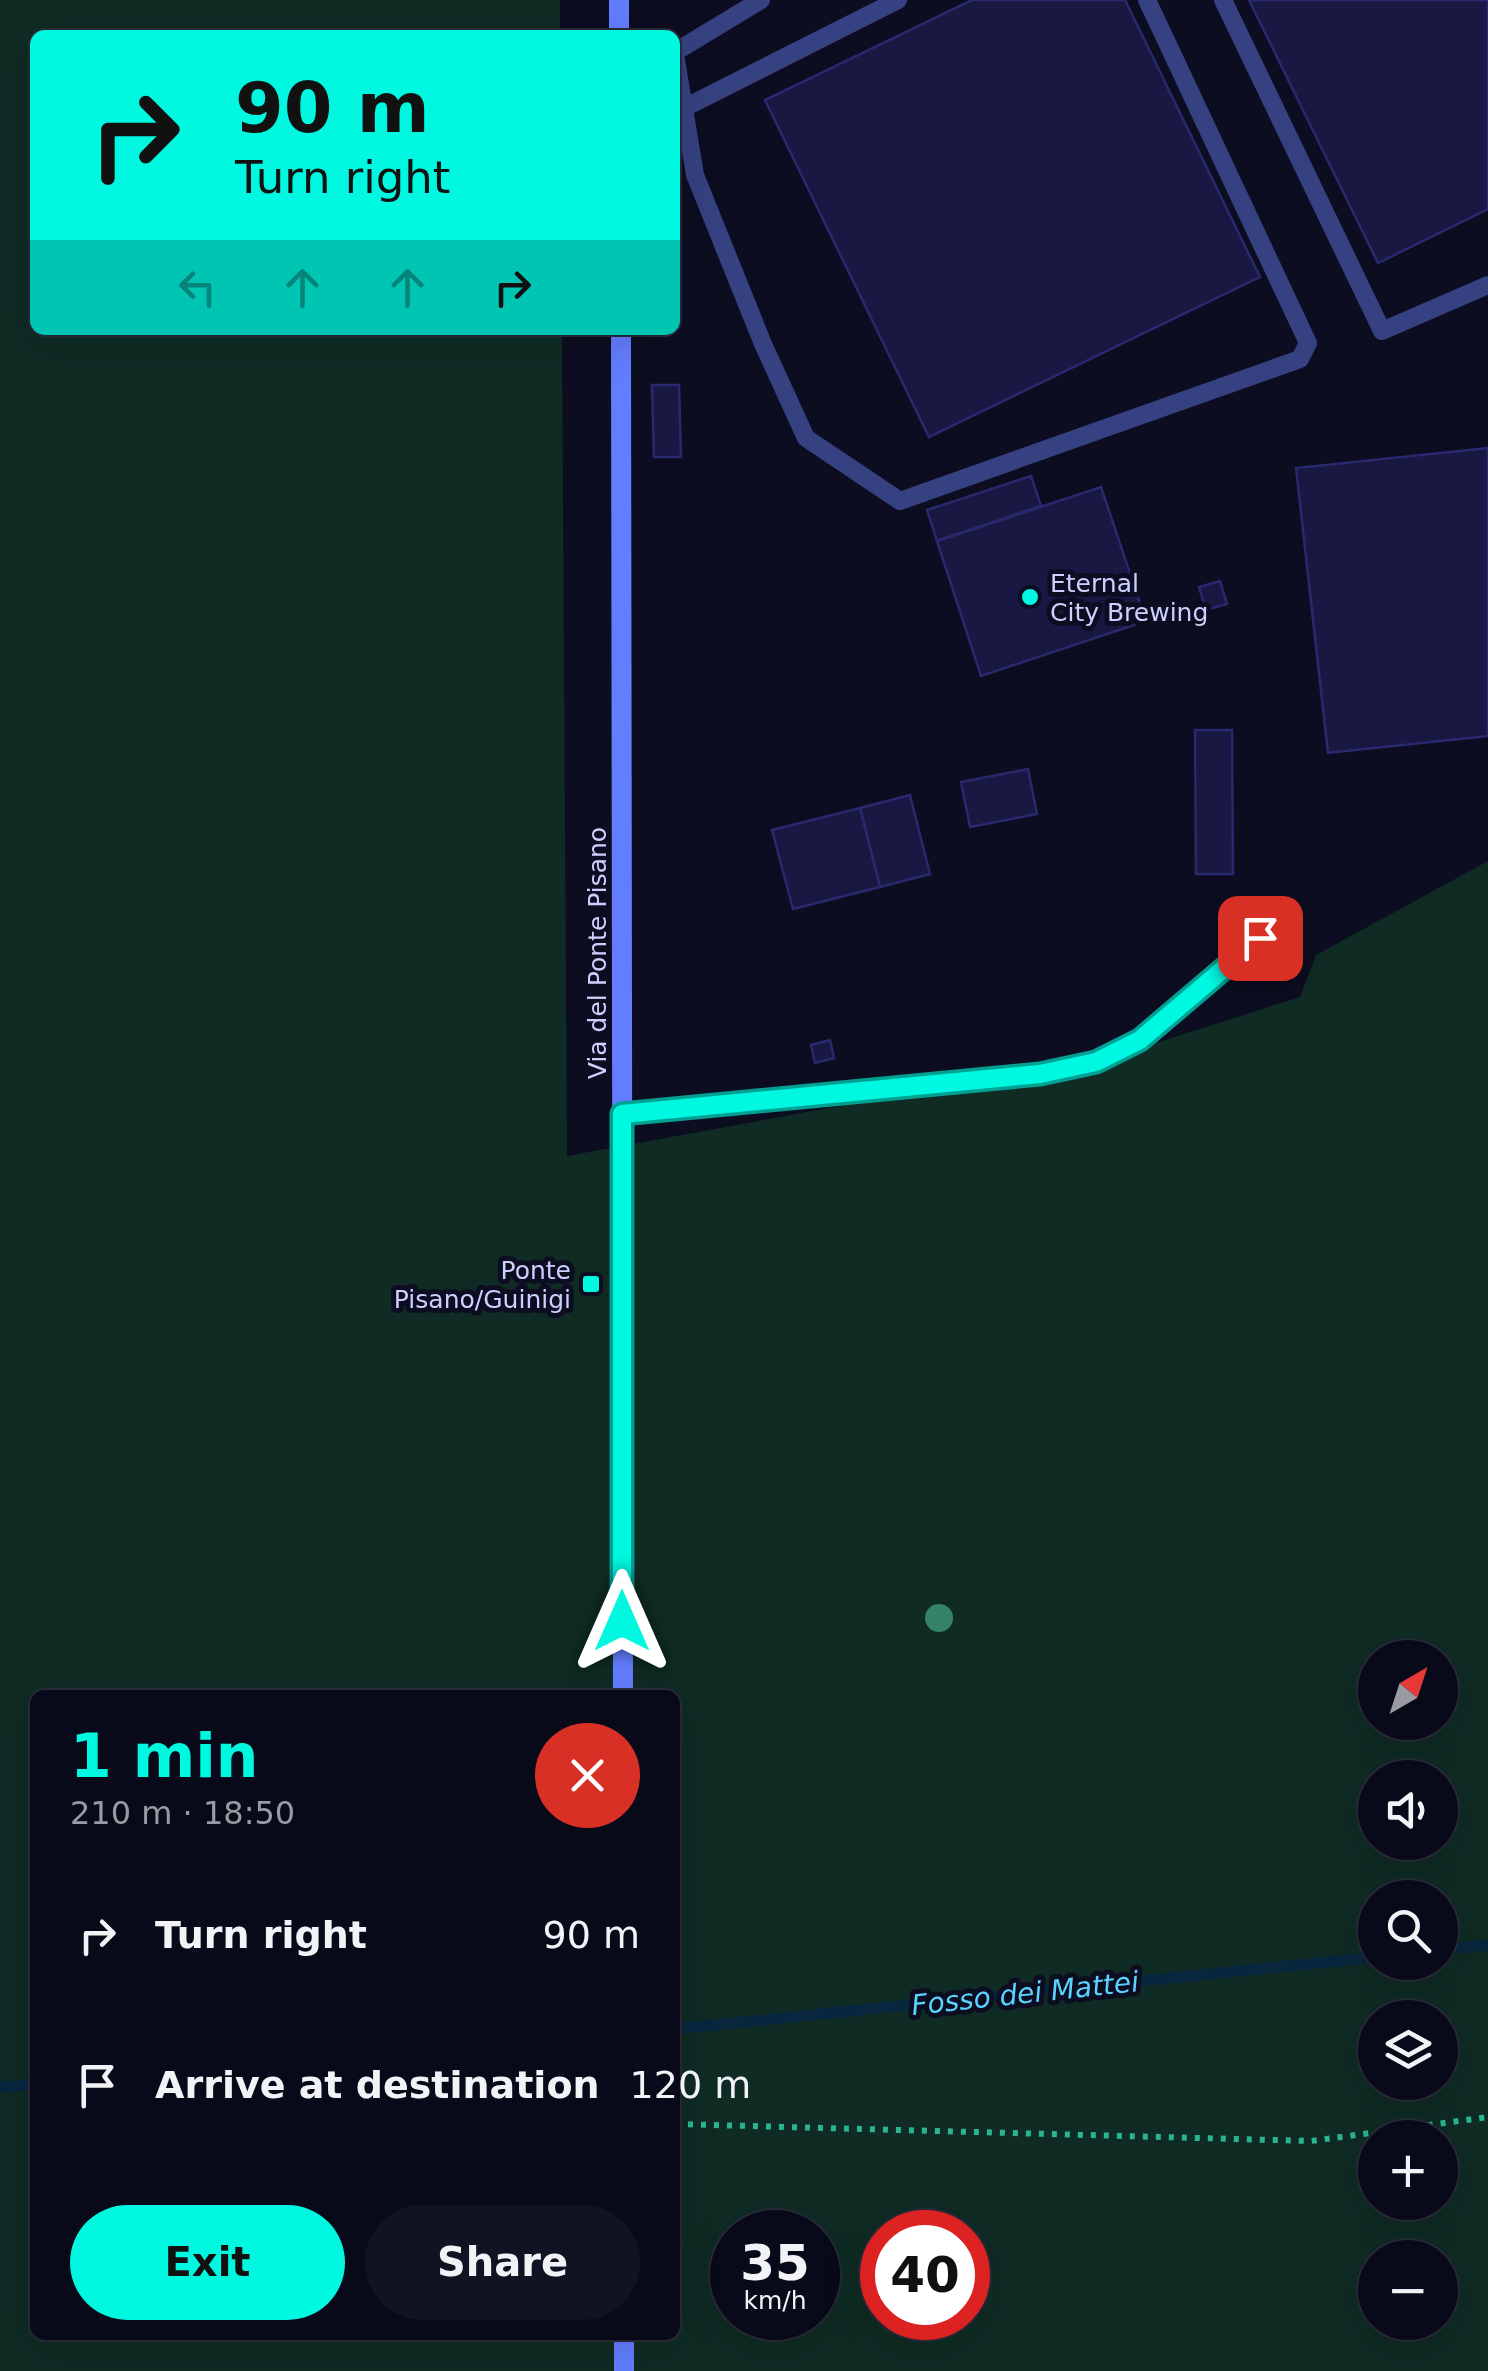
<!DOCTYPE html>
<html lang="en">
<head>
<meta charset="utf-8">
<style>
	:root { --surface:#090a19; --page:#121322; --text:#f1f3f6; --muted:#999aa2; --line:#292b38; --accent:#00f7e0 }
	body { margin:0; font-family:"DejaVu Sans",sans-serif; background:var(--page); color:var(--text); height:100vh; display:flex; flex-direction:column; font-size:38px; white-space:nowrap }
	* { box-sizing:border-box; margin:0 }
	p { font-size:32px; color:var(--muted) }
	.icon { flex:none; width:55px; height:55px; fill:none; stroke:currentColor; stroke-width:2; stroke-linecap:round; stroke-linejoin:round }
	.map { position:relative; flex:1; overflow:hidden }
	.side { position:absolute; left:30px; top:1690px; width:650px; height:650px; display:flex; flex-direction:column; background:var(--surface); border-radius:15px; box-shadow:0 10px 40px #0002,0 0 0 2px var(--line) }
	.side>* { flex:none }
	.hud { position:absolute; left:30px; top:30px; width:650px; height:305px; border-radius:15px; box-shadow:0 10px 40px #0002,0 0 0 2px var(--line); background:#00f7e0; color:#111; overflow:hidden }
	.needle { width:65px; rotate:39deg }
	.tools { position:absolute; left:1358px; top:1640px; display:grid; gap:20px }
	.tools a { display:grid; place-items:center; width:100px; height:100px; border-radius:50%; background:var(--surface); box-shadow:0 10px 40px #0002,0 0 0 2px var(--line); font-size:50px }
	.speed { position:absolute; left:710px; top:2210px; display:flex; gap:20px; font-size:50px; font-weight:700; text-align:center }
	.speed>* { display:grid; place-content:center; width:130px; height:130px; border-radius:50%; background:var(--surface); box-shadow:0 10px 40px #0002,0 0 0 2px var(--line); line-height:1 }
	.speed small { font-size:25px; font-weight:400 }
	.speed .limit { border:15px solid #d22; background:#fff; color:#111 }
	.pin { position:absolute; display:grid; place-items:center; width:85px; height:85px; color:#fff; margin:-42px; border-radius:20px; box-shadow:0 5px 15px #0006 }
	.me { position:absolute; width:110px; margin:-55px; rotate:0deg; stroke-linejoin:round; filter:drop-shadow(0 0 8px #0008) }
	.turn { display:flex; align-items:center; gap:35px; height:210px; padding:0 40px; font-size:45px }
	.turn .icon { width:130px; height:130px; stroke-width:2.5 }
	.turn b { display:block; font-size:70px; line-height:85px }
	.lanes { display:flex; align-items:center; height:95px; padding:0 40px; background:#0003; justify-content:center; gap:50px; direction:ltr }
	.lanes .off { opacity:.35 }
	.round { display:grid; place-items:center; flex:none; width:105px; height:105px; border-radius:52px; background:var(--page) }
	.summary { display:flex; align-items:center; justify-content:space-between; height:170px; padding:0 40px }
	h1 { font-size:60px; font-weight:700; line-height:75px; color:var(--accent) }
	.button { display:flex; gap:20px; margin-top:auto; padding:20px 40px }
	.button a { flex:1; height:115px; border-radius:60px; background:var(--accent); color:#111; font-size:40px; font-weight:700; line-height:115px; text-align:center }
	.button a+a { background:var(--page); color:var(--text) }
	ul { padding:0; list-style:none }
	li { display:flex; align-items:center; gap:30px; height:150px; padding:0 40px }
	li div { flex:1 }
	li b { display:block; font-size:38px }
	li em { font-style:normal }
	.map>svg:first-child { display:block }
	.green { fill:#0f2b24; fill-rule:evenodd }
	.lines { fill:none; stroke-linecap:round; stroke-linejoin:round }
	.stream { stroke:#08263e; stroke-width:11 }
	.building { fill:#181842; stroke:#29296f; stroke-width:2.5 }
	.path { stroke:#2ab592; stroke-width:6; stroke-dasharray:5 8; stroke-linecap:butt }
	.lane { stroke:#364181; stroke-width:18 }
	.secondary { stroke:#637dff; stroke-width:20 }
	.tree { fill:#348268 }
	.route-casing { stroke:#00a192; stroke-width:25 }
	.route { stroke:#00f7e0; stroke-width:18 }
	.poi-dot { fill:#00f7e0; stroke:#0c0d21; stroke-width:4 }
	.labels { text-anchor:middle; stroke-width:10; stroke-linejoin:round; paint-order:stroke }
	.poi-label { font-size:25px; fill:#ccd0ff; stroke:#0c0d21; text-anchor:start }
	.street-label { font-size:25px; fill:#ccd0ff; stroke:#0c0d21 }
	.water-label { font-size:28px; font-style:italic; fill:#5ad3ff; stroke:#0c0d21 }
</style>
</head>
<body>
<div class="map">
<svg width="1488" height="2371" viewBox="0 0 1488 2371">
	<rect width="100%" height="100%" fill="#0c0d21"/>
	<path class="green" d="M0 0H560V35H35V330H562L567 1156 1118 1055 1300 997 1316 955 1488 861V2371H0ZM1375 1658H1440V1722H1375ZM35 1695H675V2335H35ZM1375 1778H1440V1842H1375ZM1375 1898H1440V1962H1375ZM1375 2018H1440V2082H1375ZM1375 2138H1440V2202H1375ZM732 2232H818V2318H732ZM882 2232H968V2318H882ZM1375 2258H1440V2322H1375Z"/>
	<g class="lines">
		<g class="stream">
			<polyline points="1440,1950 1488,1945"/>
			<polyline points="675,2029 1375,1957"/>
			<polyline points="0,2087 35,2084"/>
		</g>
	</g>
	<g class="building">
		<polygon points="972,0 1125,0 1260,277 929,437 765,100"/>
		<polygon points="1249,0 1488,0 1488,209 1378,263"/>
		<polygon points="652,385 679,385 681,457 654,457"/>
		<polygon points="1488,448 1488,736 1328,753 1296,468"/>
		<polygon points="1031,476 1041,506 937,541 927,510"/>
		<polygon points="1101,487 1146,621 981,676 937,541"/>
		<polygon points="1220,581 1227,604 1206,610 1199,587"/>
		<polygon points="1195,730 1232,730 1233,874 1196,874"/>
		<polygon points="1028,769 1037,814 970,827 961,782"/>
		<polygon points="910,795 930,874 880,887 860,808"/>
		<polygon points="860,808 880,887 793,909 772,830"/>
		<polygon points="830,1040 834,1058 815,1063 811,1045"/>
	</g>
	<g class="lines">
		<polyline class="path" points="675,2124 1311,2141 1488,2117"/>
		<g class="lane">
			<polyline points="1223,0 1382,331 1488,285"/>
			<polyline points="675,52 761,0"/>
			<polyline points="675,54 695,175 763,344 806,438 900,501 1300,359 1308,343 1147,0"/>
			<polyline points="684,108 898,0"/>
			<polyline points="622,1115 1040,1074 1097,1062 1140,1040 1260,938"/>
		</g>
		<g class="secondary">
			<polyline points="619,35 619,0"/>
			<polyline points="621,330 623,1695"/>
			<polyline points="624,2335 624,2371"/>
		</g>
	</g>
	<circle class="tree" cx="939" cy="1618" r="14"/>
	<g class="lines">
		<g class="route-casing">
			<polyline id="route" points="622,1621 622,1114 1040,1074 1096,1062 1140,1040 1260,938"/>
		</g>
		<use href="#route" class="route"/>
	</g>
	<g class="poi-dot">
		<circle cx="1030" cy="597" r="10"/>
		<rect x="581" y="1274" width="20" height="20" rx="5"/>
	</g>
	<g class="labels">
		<g class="poi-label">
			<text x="1050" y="592">Eternal<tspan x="1050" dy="29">City Brewing</tspan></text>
			<text x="571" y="1279" text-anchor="end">Ponte<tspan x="571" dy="29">Pisano/Guinigi</tspan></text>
		</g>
		<g class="street-label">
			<text transform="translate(597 953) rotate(-90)" y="9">Via del Ponte Pisano</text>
		</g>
		<g class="water-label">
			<text transform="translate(1025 1993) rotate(-6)" y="10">Fosso dei Mattei</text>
		</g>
	</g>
</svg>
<div class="tools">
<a><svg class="needle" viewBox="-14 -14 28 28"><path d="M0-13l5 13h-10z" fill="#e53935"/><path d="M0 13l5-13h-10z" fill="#999aa2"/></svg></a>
<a><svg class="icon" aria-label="sound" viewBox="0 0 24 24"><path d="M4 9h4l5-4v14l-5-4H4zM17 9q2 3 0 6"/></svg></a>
<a><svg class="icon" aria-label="search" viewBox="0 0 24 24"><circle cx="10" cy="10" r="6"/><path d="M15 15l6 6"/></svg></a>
<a><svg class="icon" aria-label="layers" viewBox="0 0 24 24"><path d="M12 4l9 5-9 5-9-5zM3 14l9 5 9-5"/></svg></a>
<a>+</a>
<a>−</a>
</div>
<div class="speed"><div>35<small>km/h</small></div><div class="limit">40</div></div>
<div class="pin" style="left:1260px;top:938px;background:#d93025"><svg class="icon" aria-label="arrive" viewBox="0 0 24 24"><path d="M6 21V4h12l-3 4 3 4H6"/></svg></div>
<svg class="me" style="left:622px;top:1621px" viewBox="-20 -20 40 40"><path d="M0-17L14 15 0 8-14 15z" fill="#00f7e0" stroke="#fff" stroke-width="4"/></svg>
<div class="hud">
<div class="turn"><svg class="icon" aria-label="right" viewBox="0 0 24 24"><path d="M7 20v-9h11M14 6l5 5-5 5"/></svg><div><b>90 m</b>Turn right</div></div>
<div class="lanes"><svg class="icon off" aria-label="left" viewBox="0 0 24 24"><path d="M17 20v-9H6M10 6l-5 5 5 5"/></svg><svg class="icon off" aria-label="ahead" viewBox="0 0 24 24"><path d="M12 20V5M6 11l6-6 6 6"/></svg><svg class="icon off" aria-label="ahead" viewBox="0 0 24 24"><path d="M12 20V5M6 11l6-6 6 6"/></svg><svg class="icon" aria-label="right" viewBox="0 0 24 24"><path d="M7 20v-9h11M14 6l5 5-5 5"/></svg></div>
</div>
<section class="side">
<div class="summary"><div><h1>1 min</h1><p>210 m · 18:50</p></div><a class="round" style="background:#d93025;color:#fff"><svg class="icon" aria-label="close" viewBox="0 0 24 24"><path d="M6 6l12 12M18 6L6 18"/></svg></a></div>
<ul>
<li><svg class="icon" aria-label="right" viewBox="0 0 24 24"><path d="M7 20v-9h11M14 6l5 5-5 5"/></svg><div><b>Turn right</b></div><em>90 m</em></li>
<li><svg class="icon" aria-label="arrive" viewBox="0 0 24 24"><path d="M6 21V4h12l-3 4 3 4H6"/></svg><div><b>Arrive at destination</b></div><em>120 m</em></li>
</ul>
<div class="button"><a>Exit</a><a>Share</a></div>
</section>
</div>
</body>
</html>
